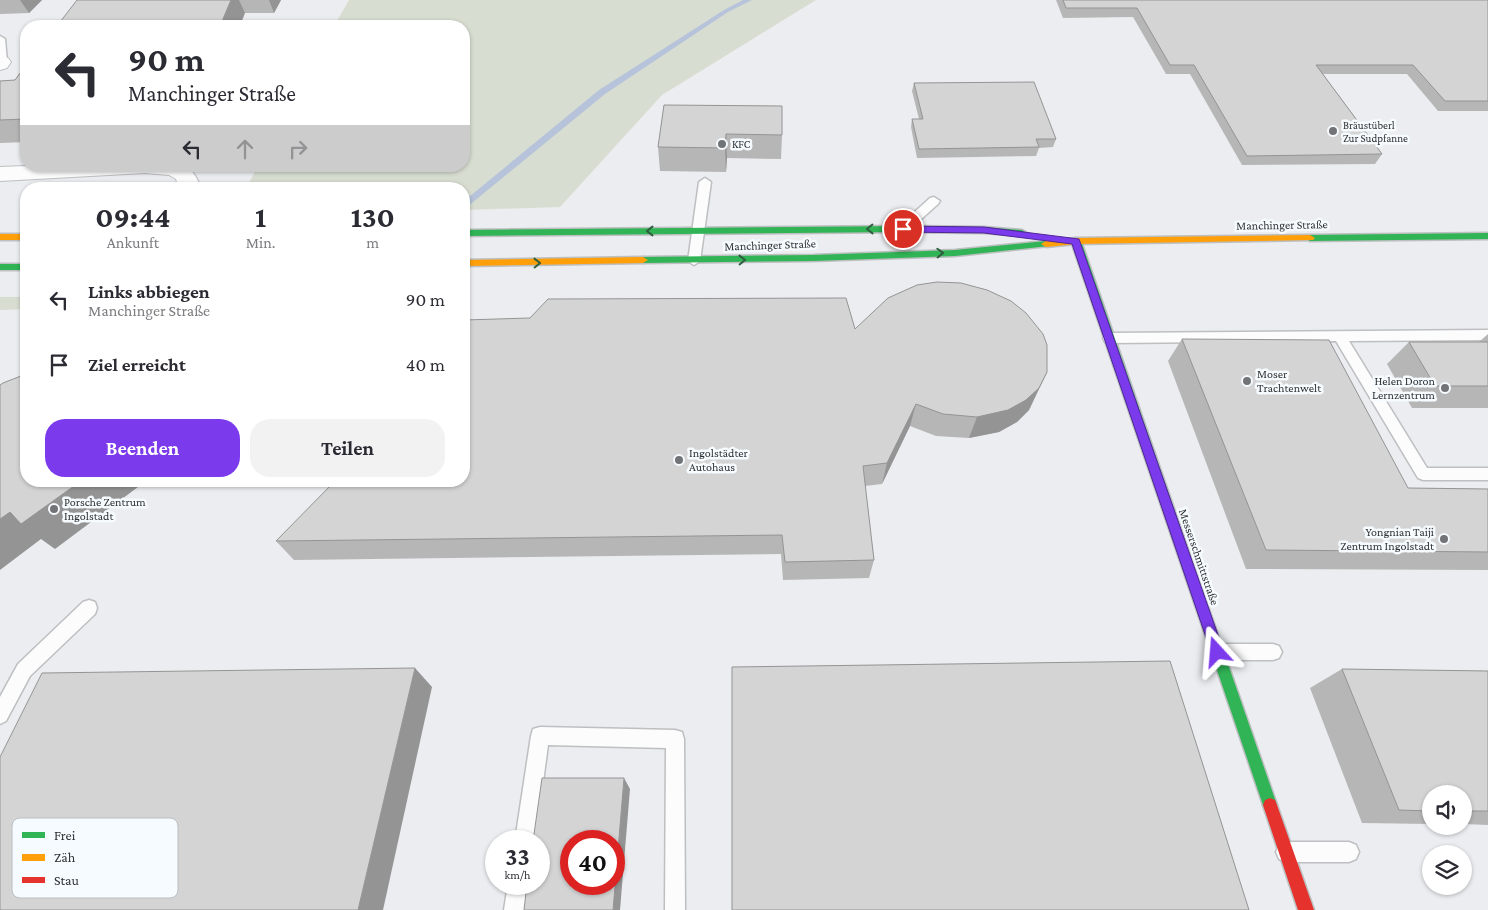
<!DOCTYPE html>
<html lang="de">
<head>
<meta charset="utf-8">
<style>
	:root { --surface:#fff; --page:#f2f2f3; --text:#2b2b33; --muted:#7c7c81; --accent:#7c3aed }
	body { margin:0; font-family:"Crimson Pro",serif; background:var(--page); color:var(--text); height:100vh; display:flex; flex-direction:column; font-size:19px; white-space:nowrap }
	* { box-sizing:border-box; margin:0 }
	p { font-size:16px; color:var(--muted) }
	.icon { flex:none; width:28px; height:28px; fill:none; stroke:currentColor; stroke-width:2; stroke-linecap:round; stroke-linejoin:round }
	.map { position:relative; flex:1; overflow:hidden }
	.drawer { position:absolute; left:20px; top:182px; width:450px; height:305px; display:flex; flex-direction:column; background:var(--surface); border-radius:20px; box-shadow:0 1px 4px #0004 }
	.drawer>* { flex:none }
	.banner { position:absolute; left:20px; top:20px; width:450px; height:152px; border-radius:20px; box-shadow:0 1px 4px #0004; background:#fff; color:var(--text); overflow:hidden }
	.tools { position:absolute; left:1422px; top:785px; display:grid; gap:10px }
	.tools a { display:grid; place-items:center; width:50px; height:50px; border-radius:50%; background:var(--surface); box-shadow:0 1px 4px #0004; font-size:25px }
	.speed { position:absolute; left:485px; top:830px; display:flex; gap:10px; font-size:25px; font-weight:700; text-align:center }
	.speed>* { display:grid; place-content:center; width:65px; height:65px; border-radius:50%; background:var(--surface); box-shadow:0 1px 4px #0004; line-height:1 }
	.speed small { font-size:12px; font-weight:400 }
	.speed .limit { border:8px solid #d22; background:#fff; color:#111 }
	.pin { position:absolute; display:grid; place-items:center; width:42px; height:42px; color:#fff; margin:-21px; border:2px solid #fff; border-radius:50%; box-shadow:0 1px 5px #0007 }
	.me { position:absolute; width:55px; margin:-28px; rotate:341deg; stroke-linejoin:round; filter:drop-shadow(0 0 4px #0008) }
	.turn { display:flex; align-items:center; gap:18px; height:105px; padding:0 25px; font-size:22px }
	.turn .icon { width:65px; height:65px; stroke-width:2.5 }
	.turn b { display:block; font-size:35px; line-height:42px }
	.lanes { display:flex; align-items:center; height:48px; padding:0 25px; background:#0003; justify-content:center; gap:25px; direction:ltr }
	.lanes .off { opacity:.35 }
	.eta { display:flex; justify-content:space-evenly; align-items:center; height:85px; text-align:center }
	.eta b { font-size:30px; font-weight:700; line-height:35px }
	.action { display:flex; gap:10px; margin-top:auto; padding:10px 25px }
	.action a { flex:1; height:58px; border-radius:20px; background:var(--accent); color:#fff; font-size:20px; font-weight:700; line-height:58px; text-align:center }
	.action a+a { background:var(--page); color:var(--text) }
	ul { padding:0; list-style:none }
	li { display:flex; align-items:center; gap:15px; height:65px; padding:0 25px }
	li div { flex:1 }
	li b { display:block; font-size:19px }
	li em { font-style:normal }
	.map>svg:first-child { display:block }
	.green { fill:#d7ded1 }
	.lines { fill:none; stroke-linecap:round; stroke-linejoin:round }
	.stream { fill:#b6c3da; fill-rule:evenodd }
	.lane-casing { stroke:#bdbfc1; stroke-width:3 }
	.street-casing { stroke:#bdbfc1; stroke-width:2 }
	.fast-casing { stroke:#bdbfc1; stroke-width:3 }
	.slow-casing { stroke:#bdbfc1; stroke-width:3 }
	.jam-casing { stroke:#bdbfc1; stroke-width:3 }
	.lane { fill:#fcfcfd; fill-rule:evenodd }
	.street { fill:#fcfcfd; fill-rule:evenodd }
	.fast { fill:#30b455; fill-rule:evenodd }
	.slow { fill:#ff9f0a; fill-rule:evenodd }
	.jam { fill:#e5322d; fill-rule:evenodd }
	.wall { fill:#b6b6b6 }
	.shaded-wall { fill:#949494 }
	.building { fill:#d4d4d4; stroke:#949494; fill-rule:evenodd }
	.oneway { stroke:#2f5f3f }
	.route { fill:#7c3aed; stroke:#51269a }
	.poi-dot { fill:#717375; stroke:#f6fbff; stroke-width:2 }
	.labels { text-anchor:middle; stroke-width:5; stroke-linejoin:round; paint-order:stroke }
	.far-poi-label { font-size:11px; fill:#2f3133; stroke:#f6fbff; text-anchor:start }
	.street-label { font-size:12px; fill:#2f3133; stroke:#f6fbff }
	.poi-label { font-size:12px; fill:#2f3133; stroke:#f6fbff; text-anchor:start }
	.key { fill:#f6fbff; stroke:#babec2; stroke-width:1 }
	.key-label { font-size:14px; fill:#2f3133 }
</style>
</head>
<body>
<div class="map">
<svg width="1488" height="910" viewBox="0 0 1488 910">
	<rect width="100%" height="100%" fill="#ebedf0"/>
	<g class="green">
		<polygon points="349,0 816,0 662,95 560,207 464,210 464,189 248,189 250,181 258,166 464,166 464,26 334,26"/>
		<polygon points="0,297 26,297 26,309 0,310"/>
	</g>
	<g class="lines">
		<polygon class="stream" points="743,0 752,0 728,12 605,94 467,207 464,208 464,201 599,90 724,10"/>
		<g class="lane-casing">
			<g id="lane">
				<polygon points="0,36 5,39 7,62 2,65 0,65"/>
				<polygon points="705,178 711,182 700,261 694,265 688,261 699,182"/>
				<polygon points="934,197 940,201 938,204 907,232 899,232 897,229 899,226 930,198"/>
				<polygon points="1488,330 1488,340 1349,341 1427,468 1488,468 1488,480 1423,480 1418,478 1336,341 1110,343 1105,342 1103,338 1105,334 1110,333"/>
				<polygon points="89,600 95,602 97,608 95,614 30,676 6,721 0,724 0,697 18,664 83,602"/>
				<polygon points="1217,644 1273,644 1279,646 1282,652 1279,658 1273,660 1217,660 1211,658 1208,652 1211,646"/>
				<polygon points="540,727 675,730 682,732 684,739 685,910 665,910 666,748 548,745 535,841 515,841 531,736 533,729"/>
				<polygon points="1286,842 1349,842 1356,845 1359,852 1356,859 1349,862 1286,862 1279,859 1276,852 1279,845"/>
				<polygon points="508,884 528,884 524,910 504,910"/>
			</g>
		</g>
		<g class="street-casing">
			<g id="street">
				<polygon points="2,56 8,58 11,62 7,68 0,70 0,57"/>
				<path d="M26 166H184C194 171 198 179 201 189H179L176 179 169 175 145 173 0 181V167Z"/>
			</g>
		</g>
		<g class="fast-casing">
			<g id="fast">
				<polygon points="903,226 984,227 1022,230 1027,233 1022,236 984,233 903,232 464,236 464,230"/>
				<polygon points="1488,233 1488,239 1310,241 1305,238 1310,235"/>
				<polygon points="1076,238 1081,241 1277,805 1275,810 1270,812 1265,810 1263,805 1071,241"/>
				<polygon points="1046,241 1049,242 1049,246 955,256 813,261 643,263 638,260 643,257 813,255 955,250"/>
				<rect x="0" y="264" width="26" height="6"/>
			</g>
		</g>
		<g class="slow-casing">
			<g id="slow">
				<rect x="0" y="234" width="26" height="6"/>
				<polygon points="1310,235 1315,238 1313,240 1076,244 1046,247 1041,244 1046,241 1076,238"/>
				<polygon points="643,257 648,260 643,263 464,266 464,260"/>
			</g>
		</g>
		<g class="jam-casing">
			<polygon id="jam" points="1270,798 1275,800 1277,805 1314,910 1298,910 1263,805 1265,800"/>
		</g>
		<use href="#lane" class="lane"/>
		<use href="#street" class="street"/>
		<use href="#fast" class="fast"/>
		<use href="#slow" class="slow"/>
		<use href="#jam" class="jam"/>
	</g>
	<g class="wall">
		<polygon points="0,0 42,0 29,13 0,14"/>
		<polygon points="77,0 281,0 274,13 245,13"/>
		<polygon points="1056,0 1488,0 1488,111 1438,111 1407,74 1323,74 1382,154 1375,164 1242,165 1190,74 1166,74 1133,17 1063,18"/>
		<polygon points="26,65 26,142 0,143 0,81 15,80"/>
		<polygon points="914,83 1056,139 1053,147 1039,148 1036,156 917,158 911,127 912,119 919,119 912,91"/>
		<polygon points="664,105 782,135 781,159 727,158 726,172 660,171 658,147"/>
		<polygon points="855,329 1047,372 1029,410 1017,422 999,432 969,438 936,436 910,426 882,484 865,486 874,560 869,578 783,580 781,554 294,560 276,541"/>
		<polygon points="1488,334 1488,408 1412,408 1387,364 1409,342 1479,342"/>
		<polygon points="1182,339 1408,488 1488,489 1488,570 1246,569 1168,361"/>
		<polygon points="1342,669 1488,671 1488,825 1464,824 1464,794 1431,794 1431,824 1362,823 1310,688"/>
	</g>
	<g class="shaded-wall">
		<polygon points="20,0 42,0 29,13"/>
		<polygon points="231,0 239,0 245,13 240,26 220,26"/>
		<polygon points="269,0 281,0 274,13"/>
		<polygon points="726,134 727,158 726,172 725,148"/>
		<polygon points="1047,372 1029,410 1017,422 999,432 969,438 977,417"/>
		<polygon points="916,404 910,426 882,484 887,463"/>
		<polygon points="81,481 146,481 55,549 41,539 0,570 0,519 10,512"/>
		<polygon points="415,668 432,687 383,910 358,910"/>
		<polygon points="624,778 630,789 620,910 613,910"/>
	</g>
	<g class="building">
		<polygon points="77,0 231,0 220,26 57,26"/>
		<polygon points="1063,0 1488,0 1488,101 1445,101 1413,65 1316,65 1382,154 1247,156 1194,65 1170,65 1137,8 1066,8"/>
		<polygon points="26,65 26,119 0,120 0,81 15,80"/>
		<polygon points="1034,82 1056,139 1036,139 1039,147 919,149 912,119 923,119 914,83"/>
		<polygon points="664,105 782,106 782,135 726,134 725,148 658,147"/>
		<polygon points="937,282 961,283 987,290 1011,301 1026,313 1043,334 1047,345 1047,372 1039,388 1026,400 1008,410 977,417 943,414 916,404 887,463 863,466 874,560 785,562 782,535 276,541 335,481 464,481 464,320 530,318 548,299 846,298 855,329 888,298 917,285"/>
		<polygon points="1182,339 1329,340 1408,488 1488,489 1488,552 1266,550"/>
		<polygon points="1409,342 1488,342 1488,386 1435,386"/>
		<polygon points="26,374 26,481 81,481 21,524 10,512 0,519 0,385 3,383"/>
		<polygon points="1170,661 1249,910 732,910 732,667"/>
		<polygon points="415,668 358,910 0,910 0,757 42,673"/>
		<polygon points="1342,669 1488,671 1488,811 1464,811 1464,794 1431,794 1431,811 1399,810"/>
		<path d="M542 778H624L613 910H524L527 884H539V841H533ZM571 841H614V884H571Z"/>
	</g>
	<defs><path id="oneway-chevron" d="M-2-3.5L2.5 0L-2 3.5" fill="none" stroke-width="1.6" stroke-linecap="round" stroke-linejoin="round" transform="scale(1.25)"/></defs>
	<g class="oneway">
		<use href="#oneway-chevron" transform="translate(870 229) rotate(179)"/>
		<use href="#oneway-chevron" transform="translate(650 231) rotate(180)"/>
		<use href="#oneway-chevron" transform="translate(940 253) rotate(-2)"/>
		<use href="#oneway-chevron" transform="translate(742 260) rotate(-1)"/>
		<use href="#oneway-chevron" transform="translate(537 263) rotate(-1)"/>
	</g>
	<polygon class="route" points="900,226 984,227 1079,239 1224,652 1222,656 1217,658 1213,656 1211,652 1072,244 984,233 903,232 900,231"/>
	<g class="poi-dot">
		<circle cx="1333" cy="131" r="5"/>
		<circle cx="722" cy="144" r="5"/>
		<circle cx="1247" cy="381" r="5"/>
		<circle cx="1445" cy="388" r="5"/>
		<circle cx="679" cy="460" r="5"/>
		<circle cx="54" cy="509" r="5"/>
		<circle cx="1444" cy="539" r="5"/>
	</g>
	<g class="labels">
		<g class="far-poi-label">
			<text x="1343" y="129">Bräustüberl<tspan x="1343" dy="13">Zur Sudpfanne</tspan></text>
			<text x="732" y="148">KFC</text>
		</g>
		<g class="street-label">
			<text transform="translate(1282 225) rotate(-1)" y="4">Manchinger Straße</text>
			<text transform="translate(770 245) rotate(-2)" y="4">Manchinger Straße</text>
			<text transform="translate(1199 557) rotate(71)" y="4">Messerschmittstraße</text>
		</g>
		<g class="poi-label">
			<text x="1257" y="378">Moser<tspan x="1257" dy="14">Trachtenwelt</tspan></text>
			<text x="1435" y="385" text-anchor="end">Helen Doron<tspan x="1435" dy="14">Lernzentrum</tspan></text>
			<text x="689" y="457">Ingolstädter<tspan x="689" dy="14">Autohaus</tspan></text>
			<text x="64" y="506">Porsche Zentrum<tspan x="64" dy="14">Ingolstadt</tspan></text>
			<text x="1434" y="536" text-anchor="end">Yongnian Taiji<tspan x="1434" dy="14">Zentrum Ingolstadt</tspan></text>
		</g>
	</g>
	<rect x="12" y="818" width="166" height="80" rx="8" class="key"/>
	<rect x="22" y="832" width="23" height="6" fill="#30b455"/>
	<rect x="22" y="854" width="23" height="7" fill="#ff9f0a"/>
	<rect x="22" y="877" width="23" height="6" fill="#e5322d"/>
	<g class="key-label">
		<text x="54" y="840">Frei</text>
		<text x="54" y="862">Zäh</text>
		<text x="54" y="885">Stau</text>
	</g>
</svg>
<div class="tools">
<a><svg class="icon" aria-label="sound" viewBox="0 0 24 24"><path d="M4 9h4l5-4v14l-5-4H4zM17 9q2 3 0 6"/></svg></a>
<a><svg class="icon" aria-label="layers" viewBox="0 0 24 24"><path d="M12 4l9 5-9 5-9-5zM3 14l9 5 9-5"/></svg></a>
</div>
<div class="speed"><div>33<small>km/h</small></div><div class="limit">40</div></div>
<div class="pin" style="left:903px;top:229px;background:#d93025"><svg class="icon" aria-label="arrive" viewBox="0 0 24 24"><path d="M6 21V4h12l-3 4 3 4H6"/></svg></div>
<svg class="me" style="left:1217px;top:652px" viewBox="-20 -20 40 40"><path d="M0-17L14 15 0 8-14 15z" fill="#7c3aed" stroke="#fff" stroke-width="4"/></svg>
<div class="banner">
<div class="turn"><svg class="icon" aria-label="left" viewBox="0 0 24 24"><path d="M17 20v-9H6M10 6l-5 5 5 5"/></svg><div><b>90 m</b>Manchinger Straße</div></div>
<div class="lanes"><svg class="icon" aria-label="left" viewBox="0 0 24 24"><path d="M17 20v-9H6M10 6l-5 5 5 5"/></svg><svg class="icon off" aria-label="ahead" viewBox="0 0 24 24"><path d="M12 20V5M6 11l6-6 6 6"/></svg><svg class="icon off" aria-label="right" viewBox="0 0 24 24"><path d="M7 20v-9h11M14 6l5 5-5 5"/></svg></div>
</div>
<section class="drawer">
<div class="eta">
<div><b>09:44</b><p>Ankunft</p></div>
<div><b>1</b><p>Min.</p></div>
<div><b>130</b><p>m</p></div>
</div>
<ul>
<li><svg class="icon" aria-label="left" viewBox="0 0 24 24"><path d="M17 20v-9H6M10 6l-5 5 5 5"/></svg><div><b>Links abbiegen</b><p>Manchinger Straße</p></div><em>90 m</em></li>
<li><svg class="icon" aria-label="arrive" viewBox="0 0 24 24"><path d="M6 21V4h12l-3 4 3 4H6"/></svg><div><b>Ziel erreicht</b></div><em>40 m</em></li>
</ul>
<div class="action"><a>Beenden</a><a>Teilen</a></div>
</section>
</div>
</body>
</html>
